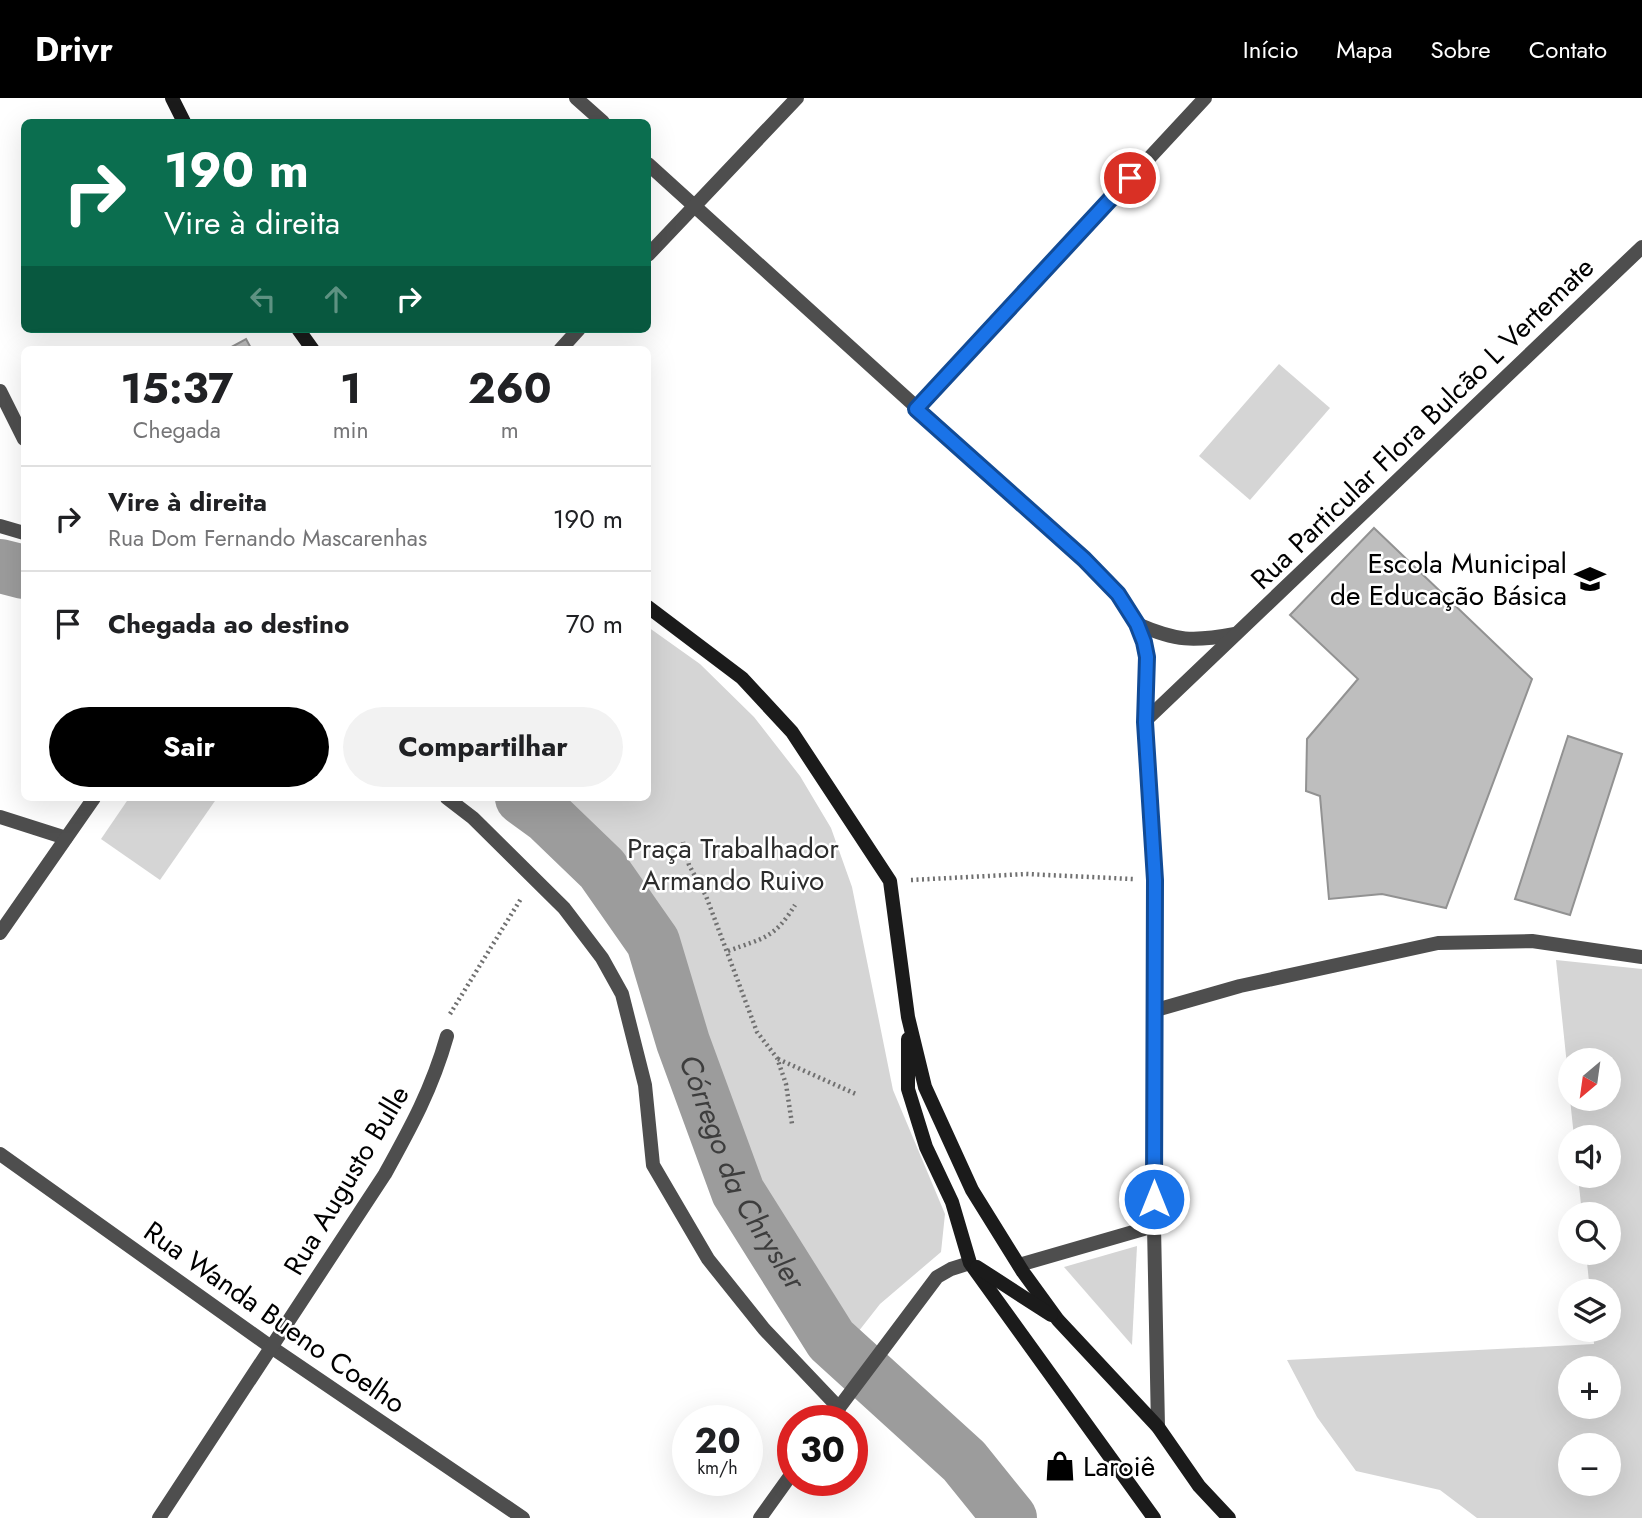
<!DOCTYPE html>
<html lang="pt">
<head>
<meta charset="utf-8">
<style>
	:root { --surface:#fff; --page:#f2f2f2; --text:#202124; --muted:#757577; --line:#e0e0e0; --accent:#000 }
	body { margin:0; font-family:Jost,sans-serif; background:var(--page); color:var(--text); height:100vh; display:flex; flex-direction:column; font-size:26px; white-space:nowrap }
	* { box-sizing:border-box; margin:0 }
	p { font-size:23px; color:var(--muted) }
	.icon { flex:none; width:38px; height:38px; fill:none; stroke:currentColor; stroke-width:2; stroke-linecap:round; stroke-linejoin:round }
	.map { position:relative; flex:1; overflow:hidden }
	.sheet { position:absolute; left:21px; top:248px; width:630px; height:455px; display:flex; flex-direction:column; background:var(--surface); border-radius:10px; box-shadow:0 7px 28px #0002 }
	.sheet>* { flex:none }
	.hud { position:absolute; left:21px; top:21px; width:630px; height:214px; border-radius:10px; box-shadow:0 7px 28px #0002; background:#0b6e4f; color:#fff; overflow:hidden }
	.needle { width:46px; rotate:209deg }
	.fabs { position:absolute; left:1558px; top:950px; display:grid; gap:14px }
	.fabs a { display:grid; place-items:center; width:63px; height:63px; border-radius:50%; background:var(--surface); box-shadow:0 7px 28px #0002; font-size:35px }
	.speed { position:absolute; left:672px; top:1307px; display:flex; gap:14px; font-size:35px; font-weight:700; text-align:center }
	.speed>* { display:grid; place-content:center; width:91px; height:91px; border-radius:50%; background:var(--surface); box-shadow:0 7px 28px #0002; line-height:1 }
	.speed small { font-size:18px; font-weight:400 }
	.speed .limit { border:10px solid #d22; background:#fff; color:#111 }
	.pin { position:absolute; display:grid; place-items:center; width:60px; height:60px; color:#fff; margin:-30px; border:4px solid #fff; border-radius:50%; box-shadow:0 2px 7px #0007 }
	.me { position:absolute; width:77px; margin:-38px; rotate:0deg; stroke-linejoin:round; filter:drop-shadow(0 0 5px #0008) }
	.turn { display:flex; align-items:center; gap:24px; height:147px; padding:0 28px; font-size:32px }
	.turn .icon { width:91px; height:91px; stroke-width:2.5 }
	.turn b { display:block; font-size:49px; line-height:60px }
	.lanes { display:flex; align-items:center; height:66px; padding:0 28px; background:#0003; justify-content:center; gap:35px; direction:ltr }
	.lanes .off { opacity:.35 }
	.eta { display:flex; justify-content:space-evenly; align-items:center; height:119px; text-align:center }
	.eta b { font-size:42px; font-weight:700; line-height:49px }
	.action { display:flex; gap:14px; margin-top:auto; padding:14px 28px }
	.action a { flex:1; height:80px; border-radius:42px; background:var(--accent); color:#fff; font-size:28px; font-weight:700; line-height:80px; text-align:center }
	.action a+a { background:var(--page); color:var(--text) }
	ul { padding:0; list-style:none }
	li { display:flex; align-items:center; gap:21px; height:105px; padding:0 28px; border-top:2px solid var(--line) }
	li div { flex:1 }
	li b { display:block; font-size:26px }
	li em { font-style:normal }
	header { display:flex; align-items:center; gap:42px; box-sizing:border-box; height:98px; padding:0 35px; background:var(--accent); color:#fff }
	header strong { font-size:33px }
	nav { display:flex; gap:38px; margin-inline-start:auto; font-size:24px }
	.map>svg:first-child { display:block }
	.green { fill:#d5d5d5; fill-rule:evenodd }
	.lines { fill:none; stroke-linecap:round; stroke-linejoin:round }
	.river { stroke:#9c9c9c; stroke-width:54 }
	.building { fill:#bebebe; stroke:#929292; stroke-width:2 }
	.path { stroke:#707070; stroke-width:4.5; stroke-dasharray:2 3.5; stroke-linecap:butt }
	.street { stroke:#4e4e4e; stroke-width:14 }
	.secondary { stroke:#1b1b1b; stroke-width:14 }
	.route-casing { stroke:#114b97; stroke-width:18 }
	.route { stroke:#1a73e8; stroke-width:12 }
	.labels { text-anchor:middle; stroke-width:5; stroke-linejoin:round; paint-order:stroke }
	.street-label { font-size:28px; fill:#000; stroke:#fff }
	.poi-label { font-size:28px; fill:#000; stroke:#fff; text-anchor:end }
	.park-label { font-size:28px; fill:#2c2c2c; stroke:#fff }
	.water-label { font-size:30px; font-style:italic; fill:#3d3d3d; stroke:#fff }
</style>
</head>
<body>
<header>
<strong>Drivr</strong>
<nav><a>Início</a><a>Mapa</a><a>Sobre</a><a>Contato</a></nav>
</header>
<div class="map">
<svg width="1642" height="1420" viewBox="0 0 1642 1420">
	<rect width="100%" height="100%" fill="#fff"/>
	<g class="green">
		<polygon points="1279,266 1330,310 1250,402 1199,358"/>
		<polygon points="648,529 700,566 754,619 800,678 831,730 852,789 893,992 945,1116 941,1154 880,1206 851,1243 753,1092 722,994 660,839 609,770 555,726 528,700 648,700"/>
		<polygon points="129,700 217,700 160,782 101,741"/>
		<path d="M1556 862 1642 871V1420H1477L1440 1392 1356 1373 1317 1319 1287 1262 1594 1246 1593 1232H1608V1194L1590 1193 1586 1155H1608V1116H1582L1578 1078H1608V1040L1574 1039 1570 1001H1608V962H1570V996ZM1570 1270H1608V1309H1570ZM1570 1348H1608V1386H1570Z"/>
		<polygon points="1137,1148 1132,1247 1064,1169"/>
	</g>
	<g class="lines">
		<g class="river">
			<polyline points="0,468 24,474"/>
			<path id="s1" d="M522 700 548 719 602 771 653 844 683 944 738 1094 831 1242 964 1363 1010 1420"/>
		</g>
	</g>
	<g class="building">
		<polygon points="246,241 252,252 226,252"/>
		<polygon points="1374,430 1532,581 1446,810 1382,796 1329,801 1320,698 1306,693 1307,641 1358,581 1290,517"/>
		<polygon points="1568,638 1622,656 1570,817 1515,801"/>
	</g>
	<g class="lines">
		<g class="path">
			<polyline points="683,744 689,767 706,798 757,934 777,960 786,986 792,1026"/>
			<polyline points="911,782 1026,776 1133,781"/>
			<path d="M728 853C763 840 774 841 795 807"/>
			<polyline points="450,916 522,799"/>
			<polyline points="778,961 858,997"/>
		</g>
		<g class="street">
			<polyline points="576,0 603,24"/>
			<polyline points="648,66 1084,461 1118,496 1129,511 1144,544 1147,559 1145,623 1155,782 1154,1128 1158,1329"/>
			<polyline points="648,157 797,0"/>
			<polyline points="560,252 579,231"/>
			<polyline points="0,293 24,341"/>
			<polyline points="916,311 1205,0"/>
			<polyline points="0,428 24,435"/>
			<path d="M1137 526C1176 543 1193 544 1235 536"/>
			<polyline points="1145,623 1642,149"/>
			<polyline points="447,700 473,720 564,810 602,860 622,896 645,987 653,1067 708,1161 764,1231 839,1310"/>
			<polyline points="0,719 66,740"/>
			<polyline points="0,835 94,700"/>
			<polyline points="1156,912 1240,888 1438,845 1532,843 1642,859"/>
			<polyline points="0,1056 271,1249 523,1420"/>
			<polyline points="1019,1167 1154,1128"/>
			<polyline points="829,1323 937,1179 951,1171 970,1165"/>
			<path d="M159 1420 385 1076C411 1029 432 991 447 938"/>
			<polyline points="760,1420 793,1374"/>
		</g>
		<g class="secondary">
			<polyline points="172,0 184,24"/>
			<polyline points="298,231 313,252"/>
			<polyline points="648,509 742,580 792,634 890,783 908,919 925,989 972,1092 1023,1174 1058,1222 1158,1329 1199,1388 1229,1420"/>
			<polyline points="908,941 908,991 926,1049 952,1104 970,1165 1154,1420"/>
			<polyline points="977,1169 1051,1217"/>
		</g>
	</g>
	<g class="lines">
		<g class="route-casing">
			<polyline id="route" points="1130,80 916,311 1084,461 1118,496 1137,526 1144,544 1147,559 1145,624 1155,782 1154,1101"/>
		</g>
		<use href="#route" class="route"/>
	</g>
	<defs>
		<g id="school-bare" transform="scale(2.415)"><path d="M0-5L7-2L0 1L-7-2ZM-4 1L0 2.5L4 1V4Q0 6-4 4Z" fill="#000" stroke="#fff" stroke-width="2.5" paint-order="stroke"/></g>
		<g id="shop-bare" transform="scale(2.415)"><path d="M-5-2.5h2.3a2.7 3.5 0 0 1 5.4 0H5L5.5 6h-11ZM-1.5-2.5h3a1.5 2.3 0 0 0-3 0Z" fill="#000" stroke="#fff" stroke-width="2.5" paint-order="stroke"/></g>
	</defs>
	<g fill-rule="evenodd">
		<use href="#school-bare" x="1590" y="481"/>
		<use href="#shop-bare" x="1060" y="1368"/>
	</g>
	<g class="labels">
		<g class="street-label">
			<text transform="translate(1422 325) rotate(-44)" y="10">Rua Particular Flora Bulcão L Vertemate</text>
			<text transform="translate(346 1082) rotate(-59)" y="10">Rua Augusto Bulle</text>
			<text transform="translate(275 1219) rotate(35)" y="10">Rua Wanda Bueno Coelho</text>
		</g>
		<g class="poi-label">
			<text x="1567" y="475">Escola Municipal<tspan x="1567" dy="32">de Educação Básica</tspan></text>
			<text x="1083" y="1378" text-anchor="start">Laroiê</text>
		</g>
		<g class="park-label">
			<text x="733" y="760">Praça Trabalhador<tspan x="733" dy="32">Armando Ruivo</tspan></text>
		</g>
		<g class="water-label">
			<text dy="10" stroke="none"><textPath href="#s1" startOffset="444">Córrego da Chrysler</textPath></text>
		</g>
	</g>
</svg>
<div class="fabs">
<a><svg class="needle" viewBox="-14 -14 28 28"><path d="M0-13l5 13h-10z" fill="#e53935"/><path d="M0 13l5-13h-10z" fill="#757577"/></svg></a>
<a><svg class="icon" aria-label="sound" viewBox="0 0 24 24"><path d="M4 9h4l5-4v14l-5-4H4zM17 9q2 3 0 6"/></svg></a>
<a><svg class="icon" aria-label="search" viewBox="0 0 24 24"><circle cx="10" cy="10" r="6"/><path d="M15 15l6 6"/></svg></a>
<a><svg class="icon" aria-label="layers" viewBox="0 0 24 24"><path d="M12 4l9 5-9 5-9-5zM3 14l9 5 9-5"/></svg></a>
<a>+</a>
<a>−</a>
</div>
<div class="speed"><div>20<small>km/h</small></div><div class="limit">30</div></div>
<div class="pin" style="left:1130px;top:80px;background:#d93025"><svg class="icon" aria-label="arrive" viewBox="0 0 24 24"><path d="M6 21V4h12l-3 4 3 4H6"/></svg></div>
<svg class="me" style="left:1154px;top:1101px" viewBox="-20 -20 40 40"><circle r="17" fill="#1a73e8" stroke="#fff" stroke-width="3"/><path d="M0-11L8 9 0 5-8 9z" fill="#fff"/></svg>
<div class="hud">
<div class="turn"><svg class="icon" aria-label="right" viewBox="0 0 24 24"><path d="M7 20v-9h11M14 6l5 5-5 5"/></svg><div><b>190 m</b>Vire à direita</div></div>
<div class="lanes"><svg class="icon off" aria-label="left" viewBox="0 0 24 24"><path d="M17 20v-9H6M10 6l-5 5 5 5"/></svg><svg class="icon off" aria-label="ahead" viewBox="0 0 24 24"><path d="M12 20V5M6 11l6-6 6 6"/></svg><svg class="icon" aria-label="right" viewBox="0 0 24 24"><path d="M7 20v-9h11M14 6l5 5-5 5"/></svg></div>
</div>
<section class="sheet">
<div class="eta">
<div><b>15:37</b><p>Chegada</p></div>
<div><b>1</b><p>min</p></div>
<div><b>260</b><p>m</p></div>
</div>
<ul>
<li><svg class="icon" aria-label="right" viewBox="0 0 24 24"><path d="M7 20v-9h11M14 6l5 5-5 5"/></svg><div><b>Vire à direita</b><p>Rua Dom Fernando Mascarenhas</p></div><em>190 m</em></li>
<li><svg class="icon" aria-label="arrive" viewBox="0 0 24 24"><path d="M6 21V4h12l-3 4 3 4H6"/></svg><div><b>Chegada ao destino</b></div><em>70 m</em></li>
</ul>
<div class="action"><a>Sair</a><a>Compartilhar</a></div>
</section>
</div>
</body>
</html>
